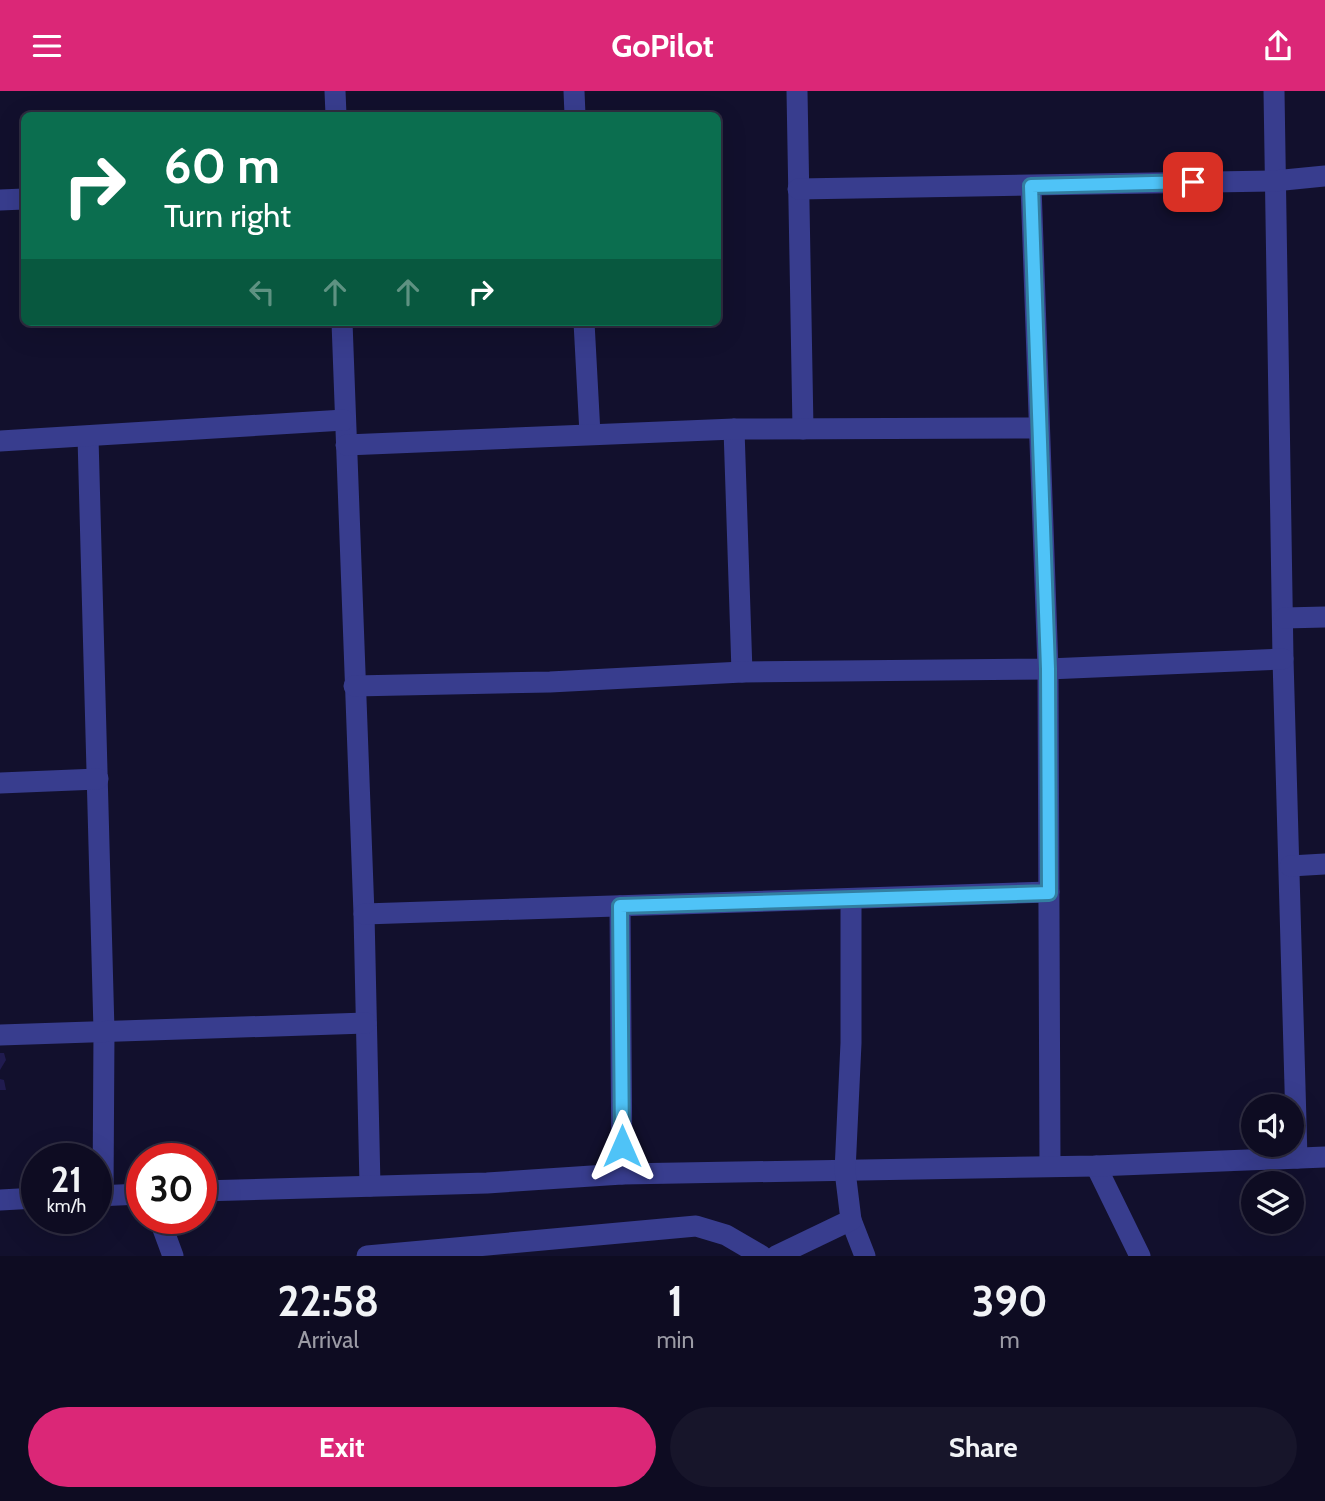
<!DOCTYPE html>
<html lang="en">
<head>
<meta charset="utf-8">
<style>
	:root { --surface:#0e0c22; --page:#17152a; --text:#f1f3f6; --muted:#9b9ba5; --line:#2e2c40; --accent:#db2777 }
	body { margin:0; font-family:Cabin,sans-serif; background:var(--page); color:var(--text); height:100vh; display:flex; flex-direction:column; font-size:26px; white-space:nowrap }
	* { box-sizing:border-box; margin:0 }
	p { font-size:23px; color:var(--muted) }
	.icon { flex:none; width:38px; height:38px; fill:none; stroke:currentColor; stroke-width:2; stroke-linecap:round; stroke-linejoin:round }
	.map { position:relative; height:1165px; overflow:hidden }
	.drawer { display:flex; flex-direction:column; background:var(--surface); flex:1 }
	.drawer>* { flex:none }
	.top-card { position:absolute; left:21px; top:21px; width:700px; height:214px; border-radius:10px; box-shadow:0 7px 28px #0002,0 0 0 2px var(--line); background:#0b6e4f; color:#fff; overflow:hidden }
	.fabs { position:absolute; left:1241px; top:1003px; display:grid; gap:14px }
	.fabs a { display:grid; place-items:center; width:63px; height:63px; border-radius:50%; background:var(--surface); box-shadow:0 7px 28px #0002,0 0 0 2px var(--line); font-size:35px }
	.speed { position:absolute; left:21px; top:1052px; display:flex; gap:14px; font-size:35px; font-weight:700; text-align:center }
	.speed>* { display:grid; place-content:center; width:91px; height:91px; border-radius:50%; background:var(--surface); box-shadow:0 7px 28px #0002,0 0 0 2px var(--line); line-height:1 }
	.speed small { font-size:18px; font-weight:400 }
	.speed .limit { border:10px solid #d22; background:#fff; color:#111 }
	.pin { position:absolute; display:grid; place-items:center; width:60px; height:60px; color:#fff; margin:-30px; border-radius:14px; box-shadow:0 4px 10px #0006 }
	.me { position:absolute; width:77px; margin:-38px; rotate:0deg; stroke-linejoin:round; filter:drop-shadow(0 0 5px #0008) }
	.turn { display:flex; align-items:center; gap:24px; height:147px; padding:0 28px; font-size:32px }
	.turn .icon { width:91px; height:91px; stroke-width:2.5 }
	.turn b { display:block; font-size:49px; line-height:60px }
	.lanes { display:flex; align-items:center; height:66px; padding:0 28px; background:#0003; justify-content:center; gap:35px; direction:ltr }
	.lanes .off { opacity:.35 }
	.eta { display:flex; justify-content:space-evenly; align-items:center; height:119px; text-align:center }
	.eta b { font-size:42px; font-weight:700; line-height:49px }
	.action { display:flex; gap:14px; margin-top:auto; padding:14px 28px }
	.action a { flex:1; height:80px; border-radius:42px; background:var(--accent); color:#fff; font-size:28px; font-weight:700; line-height:80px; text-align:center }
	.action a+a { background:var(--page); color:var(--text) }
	header { display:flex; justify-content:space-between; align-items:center; height:91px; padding:0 28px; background:var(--accent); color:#fff; font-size:32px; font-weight:700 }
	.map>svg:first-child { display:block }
	.building { fill:#201b4f }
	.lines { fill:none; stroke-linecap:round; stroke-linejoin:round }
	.minor { stroke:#383d8e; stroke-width:21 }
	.route-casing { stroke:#337fa1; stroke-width:18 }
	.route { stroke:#4fc3f7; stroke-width:12 }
</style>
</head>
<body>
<header><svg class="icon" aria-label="menu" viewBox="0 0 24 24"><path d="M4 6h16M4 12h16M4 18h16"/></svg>GoPilot<svg class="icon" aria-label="share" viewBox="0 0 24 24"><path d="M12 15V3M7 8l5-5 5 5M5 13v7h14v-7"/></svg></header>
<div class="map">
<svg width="1325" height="1165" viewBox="0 0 1325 1165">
	<rect width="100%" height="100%" fill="#12102d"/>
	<g class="building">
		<polygon points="0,962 4,962 6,969 0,979"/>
		<polygon points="0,988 4,989 6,999 0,999"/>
	</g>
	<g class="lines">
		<g class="minor">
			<polyline points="335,0 336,24"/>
			<polyline points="574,0 575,24"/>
			<polyline points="797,0 803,338"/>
			<polyline points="1274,0 1283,568 1297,1067"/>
			<polyline points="1031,95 1048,578 1050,1075"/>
			<polyline points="798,98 1274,90 1325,85"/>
			<polyline points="0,109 24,108"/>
			<polyline points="342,231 364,823 370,1095"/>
			<polyline points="584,231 590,343"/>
			<polyline points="734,338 742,581"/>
			<polyline points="88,346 104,940 103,1105"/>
			<polyline points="0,350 344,329"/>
			<polyline points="346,354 734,338 1039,337"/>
			<polyline points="1284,527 1325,526"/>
			<polyline points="354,595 550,591 742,581 1048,578 1283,568"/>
			<polyline points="0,692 98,688"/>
			<polyline points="1290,775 1325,773"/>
			<polyline points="620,815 622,1083"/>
			<polyline points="364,823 1049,801"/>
			<polyline points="0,944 366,932"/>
			<polyline points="1096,1075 1140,1165"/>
			<polyline points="201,1100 487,1092 622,1083 1096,1075 1325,1066"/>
			<polyline points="96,1105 142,1103"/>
			<polyline points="0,1109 37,1107"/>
			<polyline points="159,1127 173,1165"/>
			<polyline points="851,1129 865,1165"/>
			<polyline points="367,1165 696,1135 726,1144 762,1165"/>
			<polyline points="776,1165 851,1129 845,1080 851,952 851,808"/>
		</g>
	</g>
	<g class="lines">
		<g class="route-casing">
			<polyline id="route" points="622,1055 620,815 1049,802 1048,578 1031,95 1193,91"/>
		</g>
		<use href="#route" class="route"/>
	</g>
</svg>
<div class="fabs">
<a><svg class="icon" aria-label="sound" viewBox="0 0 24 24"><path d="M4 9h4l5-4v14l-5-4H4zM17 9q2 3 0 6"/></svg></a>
<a><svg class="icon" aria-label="layers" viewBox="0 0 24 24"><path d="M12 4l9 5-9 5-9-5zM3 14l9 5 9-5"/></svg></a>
</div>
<div class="speed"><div>21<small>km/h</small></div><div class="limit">30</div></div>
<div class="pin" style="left:1193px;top:91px;background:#d93025"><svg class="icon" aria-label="arrive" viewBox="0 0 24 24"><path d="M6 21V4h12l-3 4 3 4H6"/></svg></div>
<svg class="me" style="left:622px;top:1055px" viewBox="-20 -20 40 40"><path d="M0-17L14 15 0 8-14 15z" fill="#4fc3f7" stroke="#fff" stroke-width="4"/></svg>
<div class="top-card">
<div class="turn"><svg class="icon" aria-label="right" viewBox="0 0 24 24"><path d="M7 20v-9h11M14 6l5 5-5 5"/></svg><div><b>60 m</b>Turn right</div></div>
<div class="lanes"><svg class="icon off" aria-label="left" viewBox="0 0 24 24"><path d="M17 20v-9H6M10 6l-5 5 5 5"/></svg><svg class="icon off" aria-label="ahead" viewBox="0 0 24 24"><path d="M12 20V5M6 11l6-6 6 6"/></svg><svg class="icon off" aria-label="ahead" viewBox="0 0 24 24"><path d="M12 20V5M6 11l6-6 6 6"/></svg><svg class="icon" aria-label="right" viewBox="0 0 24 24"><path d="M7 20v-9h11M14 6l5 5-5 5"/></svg></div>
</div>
</div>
<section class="drawer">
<div class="eta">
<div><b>22:58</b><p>Arrival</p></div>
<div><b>1</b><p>min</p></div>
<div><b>390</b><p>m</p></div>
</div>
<div class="action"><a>Exit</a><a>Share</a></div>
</section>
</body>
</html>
